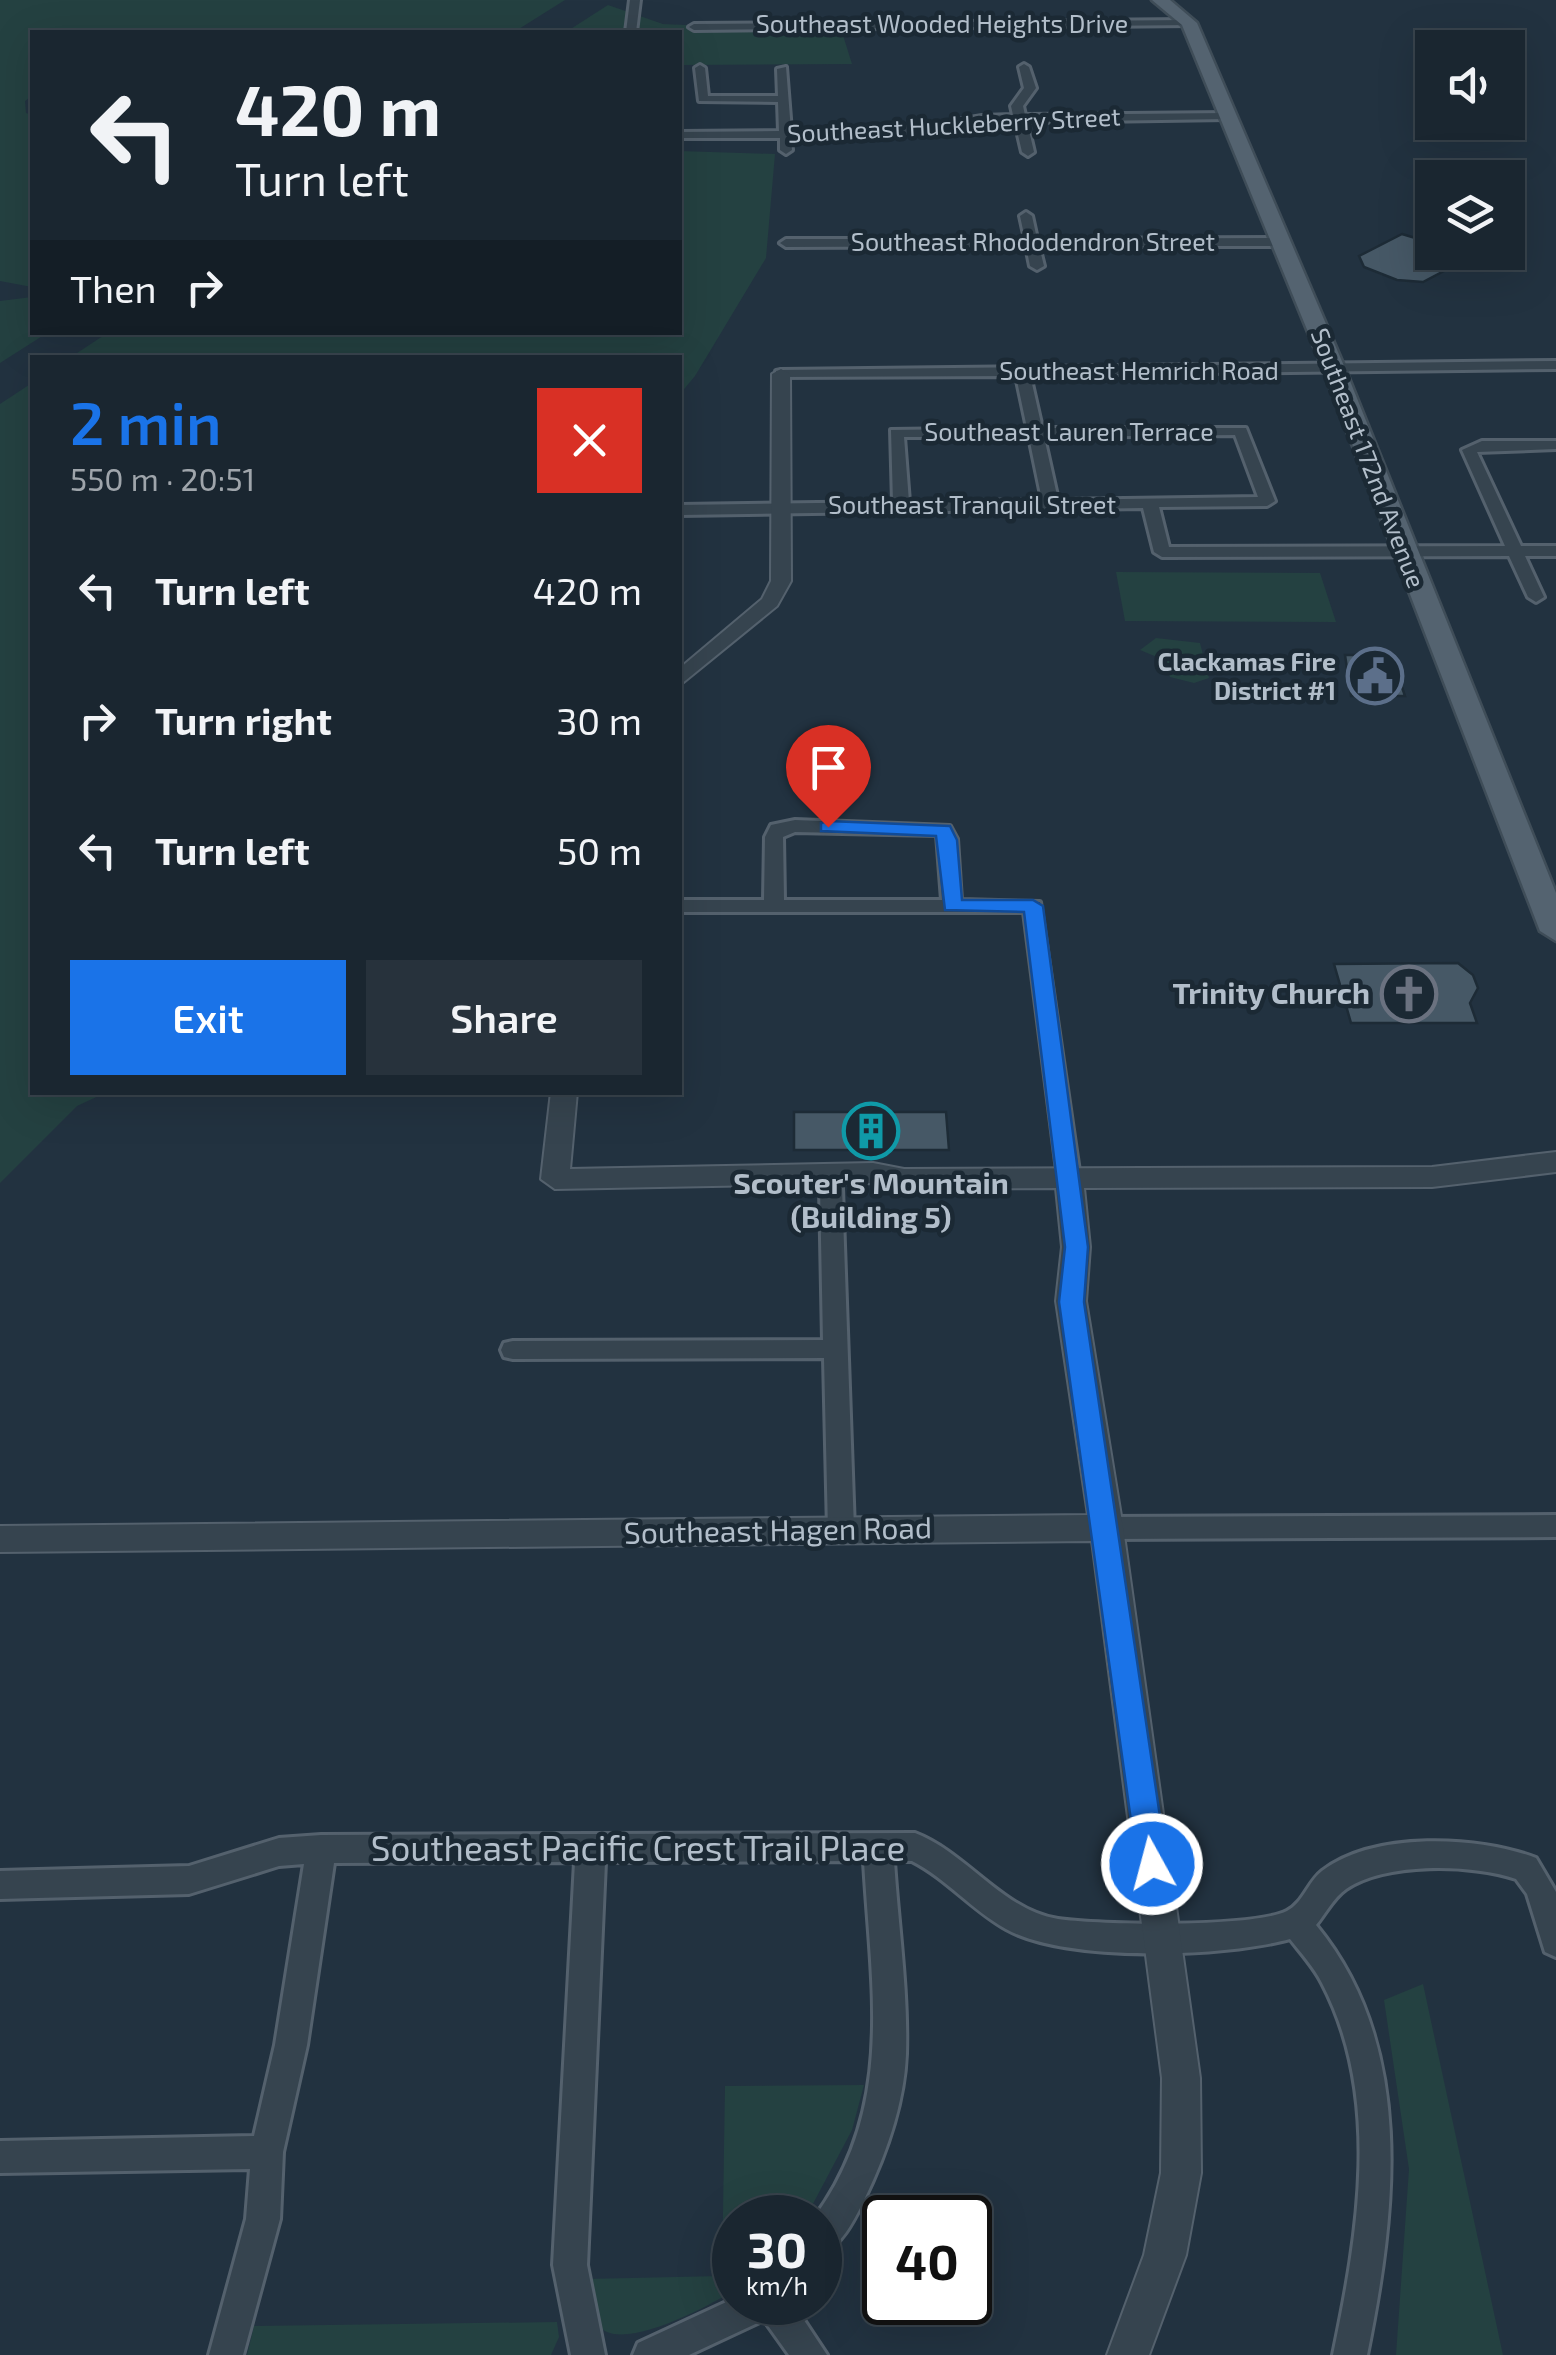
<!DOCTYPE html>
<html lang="en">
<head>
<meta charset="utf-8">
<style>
	:root { --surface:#1a2630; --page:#27323c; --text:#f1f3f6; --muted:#9fa5ab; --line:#38434c; --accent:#1a73e8 }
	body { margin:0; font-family:"Exo 2",sans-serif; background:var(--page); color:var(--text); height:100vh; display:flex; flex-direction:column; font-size:38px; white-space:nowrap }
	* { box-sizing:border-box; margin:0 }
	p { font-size:32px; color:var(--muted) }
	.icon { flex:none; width:55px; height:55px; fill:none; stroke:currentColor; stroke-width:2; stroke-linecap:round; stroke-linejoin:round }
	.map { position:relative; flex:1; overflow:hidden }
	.details { position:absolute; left:30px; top:355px; width:652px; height:740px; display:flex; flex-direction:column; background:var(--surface); border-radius:0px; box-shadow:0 10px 40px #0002,0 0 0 2px var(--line) }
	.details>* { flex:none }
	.guide { position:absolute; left:30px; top:30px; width:652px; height:305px; border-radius:0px; box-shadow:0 10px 40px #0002,0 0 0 2px var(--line); background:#1a2630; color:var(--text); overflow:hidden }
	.fabs { position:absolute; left:1415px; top:30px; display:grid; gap:20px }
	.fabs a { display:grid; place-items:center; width:110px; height:110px; border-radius:0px; background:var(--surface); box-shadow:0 10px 40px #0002,0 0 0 2px var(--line); font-size:50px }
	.speed { position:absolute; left:712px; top:2195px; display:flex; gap:20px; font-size:50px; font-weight:700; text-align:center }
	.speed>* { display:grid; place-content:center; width:130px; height:130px; border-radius:50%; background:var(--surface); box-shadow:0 10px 40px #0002,0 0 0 2px var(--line); line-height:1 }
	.speed small { font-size:25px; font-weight:400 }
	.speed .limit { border:5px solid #111; border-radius:15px; background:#fff; color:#111 }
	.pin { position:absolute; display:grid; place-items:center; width:85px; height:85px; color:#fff; margin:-102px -42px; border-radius:50% 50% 50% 0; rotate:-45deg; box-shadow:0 0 10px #0007 }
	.pin .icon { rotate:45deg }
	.me { position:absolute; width:110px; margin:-55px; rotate:353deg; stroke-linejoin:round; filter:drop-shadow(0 0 8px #0008) }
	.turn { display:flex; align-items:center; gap:35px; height:210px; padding:0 40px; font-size:45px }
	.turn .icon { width:130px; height:130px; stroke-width:2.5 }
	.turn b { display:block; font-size:70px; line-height:85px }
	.then { display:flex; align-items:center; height:95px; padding:0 40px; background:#0003; gap:20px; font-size:38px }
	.round { display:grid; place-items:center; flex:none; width:105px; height:105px; border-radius:0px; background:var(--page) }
	.summary { display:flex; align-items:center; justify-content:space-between; height:170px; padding:0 40px }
	h1 { font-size:60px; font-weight:600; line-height:75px; color:var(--accent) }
	.action { display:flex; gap:20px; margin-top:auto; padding:20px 40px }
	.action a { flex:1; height:115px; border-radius:0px; background:var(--accent); color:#fff; font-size:40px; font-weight:600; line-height:115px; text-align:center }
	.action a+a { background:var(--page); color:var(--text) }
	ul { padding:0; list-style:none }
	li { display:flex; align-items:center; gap:30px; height:130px; padding:0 40px }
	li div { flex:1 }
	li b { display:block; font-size:38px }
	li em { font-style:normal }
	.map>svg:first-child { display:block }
	.green { fill:#244141 }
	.building { fill:#465866; stroke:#1d2b36; stroke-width:2.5 }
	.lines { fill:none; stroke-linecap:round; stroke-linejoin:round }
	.minor-casing { stroke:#54616d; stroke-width:6 }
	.tertiary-casing { stroke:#54616d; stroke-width:4 }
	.primary-casing { stroke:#3f4d58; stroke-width:5 }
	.minor { fill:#36444f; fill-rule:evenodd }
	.tertiary { fill:#36444f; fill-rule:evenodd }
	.primary { fill:#546370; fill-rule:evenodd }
	.route { fill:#1a73e8; stroke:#114b97; stroke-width:2.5 }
	.labels { text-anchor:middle; stroke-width:9; stroke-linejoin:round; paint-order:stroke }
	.far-street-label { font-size:25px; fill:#b2beca; stroke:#1b2934 }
	.far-poi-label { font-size:25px; font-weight:bold; fill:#b2beca; stroke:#1b2934; text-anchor:end }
	.poi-label { font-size:30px; font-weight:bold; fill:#b2beca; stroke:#1b2934; text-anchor:end }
	.street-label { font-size:30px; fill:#b2beca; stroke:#1b2934 }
	.near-street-label { font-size:35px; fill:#b2beca; stroke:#1b2934 }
</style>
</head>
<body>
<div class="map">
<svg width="1556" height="2355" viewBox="0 0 1556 2355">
	<rect width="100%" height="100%" fill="#223240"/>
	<g class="green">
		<polygon points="0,0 565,0 514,32 32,32 32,96 25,101 26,113 32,115 32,287 0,281"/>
		<polygon points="608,5 663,24 842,32 852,64 680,65 680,32 566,32"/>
		<polygon points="680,151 775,154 766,258 695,376 680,394 680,358 71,357 109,332 680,332"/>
		<polygon points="32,297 32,332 47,333 0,363 0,301"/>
		<polygon points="32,383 32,1092 105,1093 77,1106 0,1183 0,404"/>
		<polygon points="1116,572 1320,573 1336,622 1125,621"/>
		<polygon points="1156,638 1200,643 1209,678 1194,683 1170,677 1164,660 1140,650"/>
		<polygon points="1423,1984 1503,2355 1396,2355 1409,2169 1384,2000"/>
		<path d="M864 2085 852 2130 806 2217 735 2218V2290C710 2305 620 2355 598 2325 591 2313 589 2292 585 2279L722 2276 725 2086Z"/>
		<polygon points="557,2322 559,2337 551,2355 247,2355 254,2326"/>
	</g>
	<g class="building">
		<polygon points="1402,234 1432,243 1432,252 1480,252 1423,282 1397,280 1364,267 1359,256"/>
		<polygon points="1345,655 1383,655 1390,675 1398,675 1405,696 1351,696"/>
		<polygon points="1458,963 1473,975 1478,988 1470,1003 1477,1023 1351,1023 1334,964"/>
		<polygon points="794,1112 946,1112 949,1150 794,1150"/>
	</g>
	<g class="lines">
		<g class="minor-casing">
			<g id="minor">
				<polygon points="630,0 640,0 636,32 626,32"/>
				<polygon points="1189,20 1193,25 694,30 689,27 694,24"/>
				<polygon points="1024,64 1029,67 1036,88 1023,106 1025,115 1228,113 1234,116 1228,119 1027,122 1034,152 1028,156 1022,152 1015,122 982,122 889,137 791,138 792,150 786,154 780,150 780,138 680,138 680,132 779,131 778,102 699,101 695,68 700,65 705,68 708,96 778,96 777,69 786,67 791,131 889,131 982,116 1013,115 1011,106 1024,88 1019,67"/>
				<polygon points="1026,212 1032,216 1037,239 1281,238 1287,242 1281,246 1039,246 1044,266 1037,270 1030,266 1026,246 786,247 780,243 786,239 1025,239 1020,216"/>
				<path d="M1556 361V369L1030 375 1042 428H1246L1275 501 1267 506 1159 507 1169 547 1505 546 1462 450 1482 441H1556V449L1477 452 1521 546H1556V556H1525L1544 597 1536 602 1528 597 1509 556 1162 557 1154 552 1143 508 680 515V505L893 502 891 430 1027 428 1016 376 776 377V371L781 370ZM1235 435 1258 497 1058 500 1044 437ZM904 437H1029L1042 500 909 502Z"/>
				<path d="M795 820 950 826 957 839 961 900 1040 902 1080 1178 1077 1184 1069 1186 1058 1178 1024 912H680V900H764L765 837 771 825ZM795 832 937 835 942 900H784L783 837Z"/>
				<polygon points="831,1180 842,1188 854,1530 850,1538 841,1541 832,1538 828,1530 824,1358 513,1359 504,1357 501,1350 504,1343 513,1341 823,1340 820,1188"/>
				<polygon points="1556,1515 1556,1537 1107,1539 1098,1536 1094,1528 1098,1520 1107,1517"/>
				<path d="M915 1833C967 1853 1002 1910 1058 1919 1098 1925 1253 1928 1287 1911 1303 1903 1308 1882 1322 1871 1374 1831 1479 1836 1536 1858L1556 1892V1957L1545 1952 1527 1894 1516 1879C1472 1864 1386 1862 1346 1889 1333 1898 1326 1913 1316 1925 1416 2046 1396 2212 1367 2355H1333C1358 2235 1382 2097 1322 1983 1314 1967 1301 1953 1290 1939 1224 1957 1067 1963 1006 1929 972 1910 947 1879 912 1861H894C898 1924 908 1990 906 2054 904 2105 885 2157 863 2202 853 2222 841 2246 820 2255V2218H814C896 2107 871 1988 864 1861L605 1862 587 2265 605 2355H571L553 2265 575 1862 334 1863 307 2045 283 2152 280 2219 243 2355H209L246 2219 250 2169 0 2173V2141L254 2136 275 2045 304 1864 279 1866 189 1894 0 1899V1871L189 1866 279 1838 321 1835Z"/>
				<polygon points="735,2298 735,2302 792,2302 827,2355 789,2355 764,2320 689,2355 633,2355 638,2343"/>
			</g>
		</g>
		<g class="tertiary-casing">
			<g id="tertiary">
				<polygon points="781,369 790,374 791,581 777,606 680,685 680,668 762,599 771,581 772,374"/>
				<polygon points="551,1092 577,1092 570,1169 873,1163 904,1169 1432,1167 1556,1152 1556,1172 1432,1187 1084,1188 1090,1247 1086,1301 1123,1528 1200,2078 1201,2173 1186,2255 1149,2355 1107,2355 1144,2255 1161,2173 1162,2078 1092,1541 0,1552 0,1526 1088,1515 1056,1301 1062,1247 1056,1188 904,1189 873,1183 555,1189 541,1179"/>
			</g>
		</g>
		<g class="primary-casing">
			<polygon id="primary" points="1152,0 1170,0 1197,23 1344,366 1556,893 1556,941 1540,931 1322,366 1182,25"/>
		</g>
		<use href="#minor" class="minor"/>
		<use href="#tertiary" class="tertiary"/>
		<use href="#primary" class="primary"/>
	</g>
	<polygon class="route" points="828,821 950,826 957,840 962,900 1033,900 1043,906 1088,1247 1084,1302 1167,1864 1163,1873 1152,1877 1141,1873 1137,1864 1059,1302 1065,1247 1024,912 945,910 936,836 821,831 821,823"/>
	<defs>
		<g id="civic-ring" transform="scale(2.875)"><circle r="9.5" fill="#1b2934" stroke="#5c6f8a" stroke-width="1.5"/><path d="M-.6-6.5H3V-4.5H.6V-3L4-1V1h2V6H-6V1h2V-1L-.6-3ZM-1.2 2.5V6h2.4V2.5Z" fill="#5c6f8a"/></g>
		<g id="church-ring" transform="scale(2.875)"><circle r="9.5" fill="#1b2934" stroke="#6b7280" stroke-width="1.5"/><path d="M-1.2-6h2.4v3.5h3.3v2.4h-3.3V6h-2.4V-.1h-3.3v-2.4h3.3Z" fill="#6b7280"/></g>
		<g id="building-ring" transform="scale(2.875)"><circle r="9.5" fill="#1b2934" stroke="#0f9aa8" stroke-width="1.5"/><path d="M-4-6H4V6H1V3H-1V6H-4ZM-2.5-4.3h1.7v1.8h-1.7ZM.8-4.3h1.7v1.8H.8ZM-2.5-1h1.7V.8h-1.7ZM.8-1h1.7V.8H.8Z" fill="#0f9aa8"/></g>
	</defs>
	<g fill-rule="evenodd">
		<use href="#civic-ring" x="1375" y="676"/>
		<use href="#church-ring" x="1409" y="994"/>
		<use href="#building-ring" x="871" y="1131"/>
	</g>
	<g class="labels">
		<g class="far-street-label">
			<text x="942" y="33">Southeast Wooded Heights Drive</text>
			<text transform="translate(954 125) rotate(-3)" y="9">Southeast Huckleberry Street</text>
			<text x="1033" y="251">Southeast Rhododendron Street</text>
			<text x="1139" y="380">Southeast Hemrich Road</text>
			<text x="1069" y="441">Southeast Lauren Terrace</text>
			<text transform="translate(1368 458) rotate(69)" y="9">Southeast 172nd Avenue</text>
			<text x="972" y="514">Southeast Tranquil Street</text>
		</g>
		<g class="far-poi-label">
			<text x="1336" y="671">Clackamas Fire<tspan x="1336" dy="29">District #1</tspan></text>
		</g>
		<g class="poi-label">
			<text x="1370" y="1004">Trinity Church</text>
			<text x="871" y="1194" text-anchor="middle">Scouter's Mountain<tspan x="871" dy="34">(Building 5)</tspan></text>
		</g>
		<g class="street-label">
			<text transform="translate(778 1531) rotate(-1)" y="10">Southeast Hagen Road</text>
		</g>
		<g class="near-street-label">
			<text x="638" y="1861">Southeast Pacific Crest Trail Place</text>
		</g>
	</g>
</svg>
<div class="fabs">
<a><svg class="icon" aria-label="sound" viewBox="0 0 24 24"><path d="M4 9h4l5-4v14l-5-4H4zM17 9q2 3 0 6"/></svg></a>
<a><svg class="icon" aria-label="layers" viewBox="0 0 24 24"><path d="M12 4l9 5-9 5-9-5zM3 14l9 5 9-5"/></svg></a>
</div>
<div class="speed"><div>30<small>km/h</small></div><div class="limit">40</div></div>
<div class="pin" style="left:828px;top:827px;background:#d93025"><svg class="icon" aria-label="arrive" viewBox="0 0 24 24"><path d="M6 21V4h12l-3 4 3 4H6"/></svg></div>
<svg class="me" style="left:1152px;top:1864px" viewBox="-20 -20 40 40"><circle r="17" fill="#1a73e8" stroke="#fff" stroke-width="3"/><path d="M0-11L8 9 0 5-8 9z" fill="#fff"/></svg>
<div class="guide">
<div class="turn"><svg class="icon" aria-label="left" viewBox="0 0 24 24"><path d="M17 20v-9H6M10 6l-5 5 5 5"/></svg><div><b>420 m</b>Turn left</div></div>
<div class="then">Then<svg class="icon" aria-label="right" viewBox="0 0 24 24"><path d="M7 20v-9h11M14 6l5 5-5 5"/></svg></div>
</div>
<section class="details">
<div class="summary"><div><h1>2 min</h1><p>550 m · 20:51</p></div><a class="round" style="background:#d93025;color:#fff"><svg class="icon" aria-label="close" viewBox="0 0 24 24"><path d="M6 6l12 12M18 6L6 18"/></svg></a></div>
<ul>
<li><svg class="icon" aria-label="left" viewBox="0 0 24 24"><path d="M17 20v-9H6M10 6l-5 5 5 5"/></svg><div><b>Turn left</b></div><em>420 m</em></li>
<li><svg class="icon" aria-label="right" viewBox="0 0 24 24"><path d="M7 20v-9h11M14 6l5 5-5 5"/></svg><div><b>Turn right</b></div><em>30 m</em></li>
<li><svg class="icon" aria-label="left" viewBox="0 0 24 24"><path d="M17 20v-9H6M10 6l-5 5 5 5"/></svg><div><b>Turn left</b></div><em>50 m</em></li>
</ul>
<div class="action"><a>Exit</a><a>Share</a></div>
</section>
</div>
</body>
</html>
